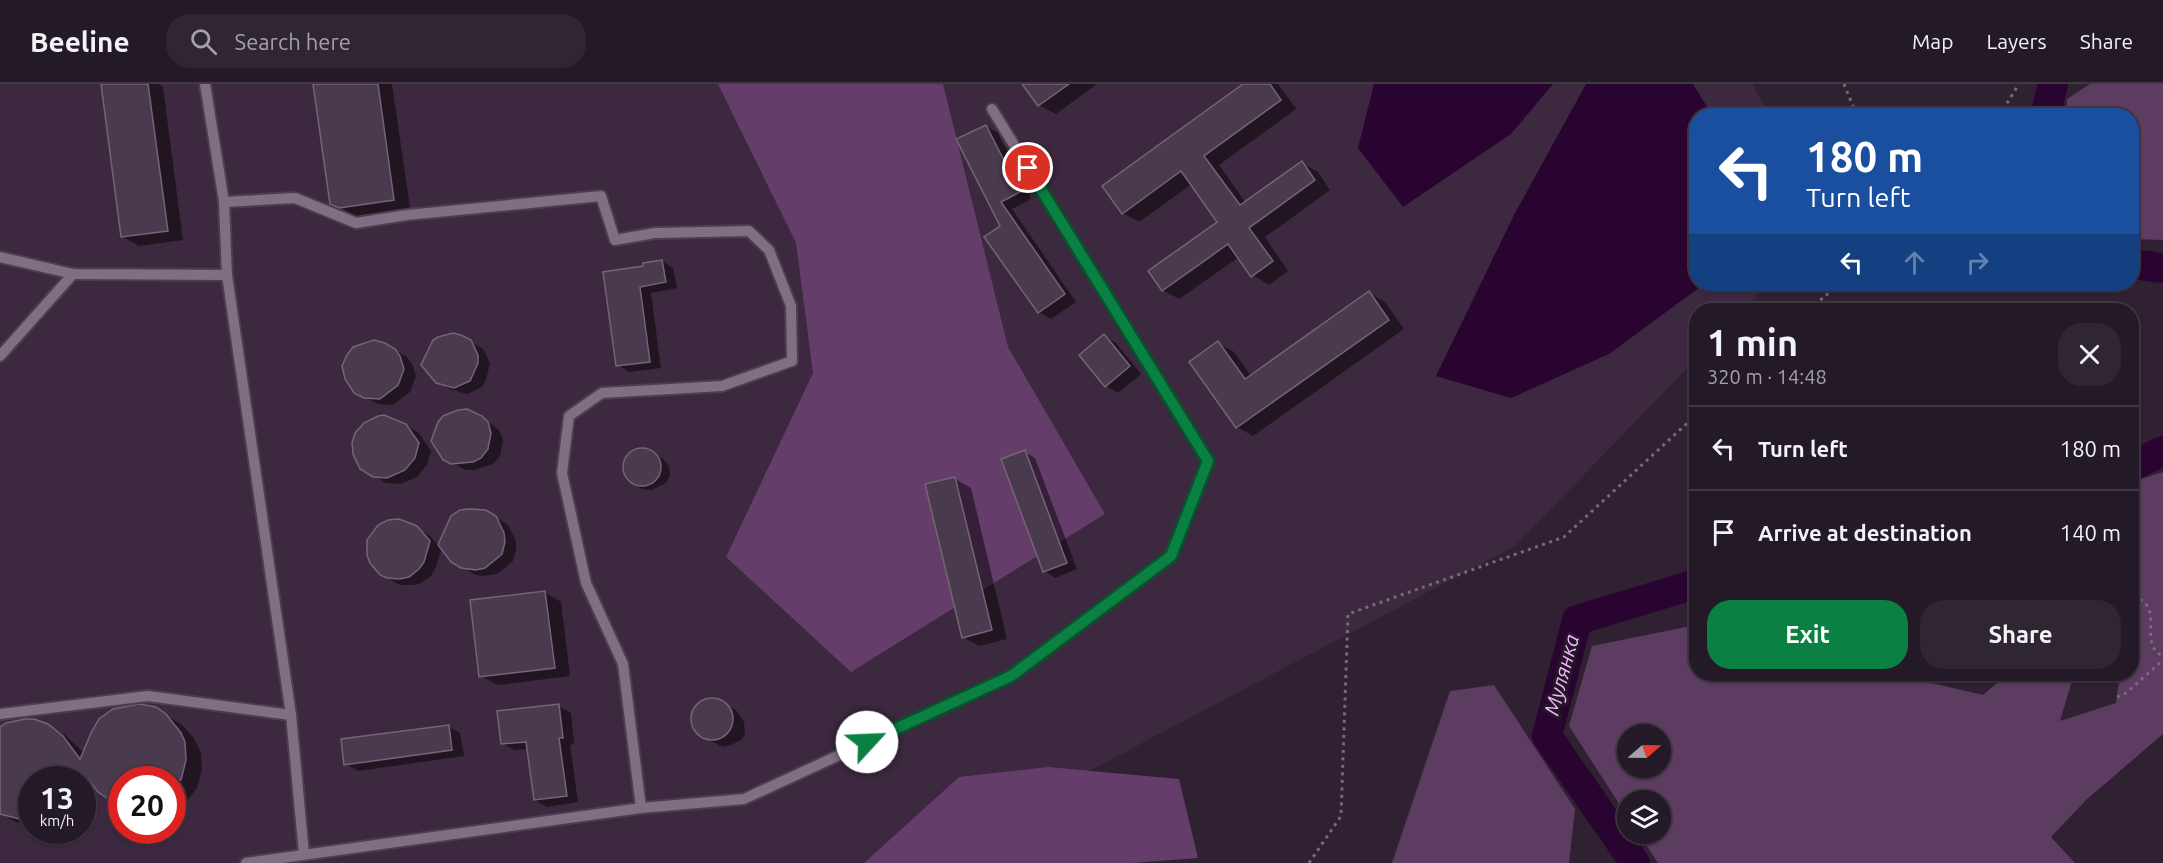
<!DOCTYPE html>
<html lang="en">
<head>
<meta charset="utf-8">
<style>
	:root { --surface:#241926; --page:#302632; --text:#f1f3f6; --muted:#a3a0a7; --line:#413843; --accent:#0b8043 }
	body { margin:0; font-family:Ubuntu,sans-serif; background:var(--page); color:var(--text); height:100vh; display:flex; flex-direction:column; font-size:22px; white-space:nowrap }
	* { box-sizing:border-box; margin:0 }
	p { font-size:20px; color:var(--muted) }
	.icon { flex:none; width:33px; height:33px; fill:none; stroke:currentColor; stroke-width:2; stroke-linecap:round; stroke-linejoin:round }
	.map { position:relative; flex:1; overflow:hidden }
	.side { position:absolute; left:1689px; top:219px; width:450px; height:378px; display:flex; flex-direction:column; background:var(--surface); border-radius:24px; box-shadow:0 2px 4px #0004,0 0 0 2px var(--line) }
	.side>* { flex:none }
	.banner { position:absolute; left:1689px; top:24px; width:450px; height:183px; border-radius:24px; box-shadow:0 2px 4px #0004,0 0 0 2px var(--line); background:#1a4fa0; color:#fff; overflow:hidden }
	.needle { width:39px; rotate:70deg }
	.fabs { position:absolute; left:1617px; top:640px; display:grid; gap:12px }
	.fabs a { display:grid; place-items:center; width:54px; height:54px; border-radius:50%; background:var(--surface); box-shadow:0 2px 4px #0004,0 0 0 2px var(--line); font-size:30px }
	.speed { position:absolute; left:18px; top:682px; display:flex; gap:12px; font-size:30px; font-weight:700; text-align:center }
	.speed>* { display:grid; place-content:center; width:78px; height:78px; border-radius:50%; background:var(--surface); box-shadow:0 2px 4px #0004,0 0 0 2px var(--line); line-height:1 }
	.speed small { font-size:15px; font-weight:400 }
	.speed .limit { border:9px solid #d22; background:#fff; color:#111 }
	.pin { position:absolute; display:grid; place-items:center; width:51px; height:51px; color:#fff; margin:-26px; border:3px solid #fff; border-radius:50%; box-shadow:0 2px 6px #0007 }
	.me { position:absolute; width:66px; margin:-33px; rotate:65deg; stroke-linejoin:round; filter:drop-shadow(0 0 4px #0008) }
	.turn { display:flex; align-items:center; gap:21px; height:126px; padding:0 18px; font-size:27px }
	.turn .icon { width:78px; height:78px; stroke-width:2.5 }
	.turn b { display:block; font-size:42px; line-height:51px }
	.lanes { display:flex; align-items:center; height:57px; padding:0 18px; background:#0003; justify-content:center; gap:30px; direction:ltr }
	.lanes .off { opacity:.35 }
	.round { display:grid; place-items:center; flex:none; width:63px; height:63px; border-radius:24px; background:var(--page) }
	.headline { display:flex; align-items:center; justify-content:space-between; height:102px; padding:0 18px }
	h1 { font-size:36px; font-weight:700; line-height:45px }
	.cta { display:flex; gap:12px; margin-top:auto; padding:12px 18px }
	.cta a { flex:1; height:69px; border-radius:24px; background:var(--accent); color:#fff; font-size:24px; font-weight:700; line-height:69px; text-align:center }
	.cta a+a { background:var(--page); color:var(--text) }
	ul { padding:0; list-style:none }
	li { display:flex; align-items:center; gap:18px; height:84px; padding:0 18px; border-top:2px solid var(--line) }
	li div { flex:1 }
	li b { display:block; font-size:22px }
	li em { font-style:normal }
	header { display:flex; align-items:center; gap:36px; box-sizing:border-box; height:84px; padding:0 30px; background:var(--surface); border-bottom:2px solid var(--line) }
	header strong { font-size:28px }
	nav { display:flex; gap:33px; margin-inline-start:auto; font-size:21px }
	.search { width:420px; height:54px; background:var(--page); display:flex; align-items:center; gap:15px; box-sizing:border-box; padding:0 21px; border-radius:24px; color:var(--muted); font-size:22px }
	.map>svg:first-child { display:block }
	.built { fill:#3c283f; fill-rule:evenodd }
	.green { fill:#5c3d61; fill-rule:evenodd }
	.forest { fill:#653d6b }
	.water { fill:#2a0430 }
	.shadow { fill:#0007 }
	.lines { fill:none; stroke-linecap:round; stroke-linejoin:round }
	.river { stroke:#2a0430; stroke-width:30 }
	.building { fill:#4a3a4d; stroke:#756478; stroke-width:1.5 }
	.lane-casing { stroke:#4b3e4d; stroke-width:14 }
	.path { stroke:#776a79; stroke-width:3; stroke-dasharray:3 4.5; stroke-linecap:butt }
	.lane { stroke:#806e82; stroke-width:10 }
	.route-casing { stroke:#07532c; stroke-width:15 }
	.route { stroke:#0b8043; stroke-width:10 }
	.labels { text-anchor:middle; stroke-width:6; stroke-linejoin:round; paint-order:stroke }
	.water-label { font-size:21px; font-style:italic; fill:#f4b6ff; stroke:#261728 }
</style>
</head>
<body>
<header>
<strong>Beeline</strong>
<div class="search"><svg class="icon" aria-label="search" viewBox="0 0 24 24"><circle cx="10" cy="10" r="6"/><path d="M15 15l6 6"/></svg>Search here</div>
<nav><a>Map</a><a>Layers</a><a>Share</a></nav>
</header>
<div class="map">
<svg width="2163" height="779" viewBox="0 0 2163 779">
	<rect width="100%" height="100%" fill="#302132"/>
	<path class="built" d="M0 0H1752L1770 31 1696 32V200H1769L1743 226H1696V275L1515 462 915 779H0ZM32 696H82V747H32ZM122 696H172V747H122Z"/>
	<g class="green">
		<polygon points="2090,0 2163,0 2163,156 2132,155 2132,32 2066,31 2067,15"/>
		<path d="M2163 388V650L2086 716 2051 753 2075 779H1658L1639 750H1660V717H1628L1627 732 1569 642 1592 562 1686 543 1696 546V590H1893L1983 611 2008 590H2074L2060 637 2116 619 2120 590H2132V491L2135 461 2132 460V398ZM1628 651H1660V684H1628Z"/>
		<polygon points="1494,601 1575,725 1569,779 1392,779 1450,607"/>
	</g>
	<g class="forest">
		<polygon points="718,0 943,0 1008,263 1105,430 851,588 726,473 813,289 796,159"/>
		<polygon points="1048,683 1179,695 1198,774 1131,779 864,779 959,693"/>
	</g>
	<g class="water">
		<polygon points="1374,0 1553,0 1511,50 1403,123 1358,64"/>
		<polygon points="1586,0 1693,0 1712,31 1696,32 1696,200 1704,200 1609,270 1511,314 1436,292 1514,131"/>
	</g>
	<g class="shadow">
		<polygon points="102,0 158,0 163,3 183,156 139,162 123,153"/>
		<polygon points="314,0 392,0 410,124 356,132 332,119"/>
		<polygon points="1024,0 1097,0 1056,30 1039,21"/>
		<polygon points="1246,0 1278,0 1296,25 1219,81 1246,119 1302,79 1318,88 1330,106 1265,153 1288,187 1269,201 1253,191 1239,173 1179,215 1163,206 1219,138 1192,100 1139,138 1123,129"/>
		<polygon points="986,42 998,49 1031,115 1012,125 1076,218 1051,235 1039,228 1002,143"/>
		<polygon points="662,177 673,184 677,204 651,209 661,284 629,288 618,281 645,184"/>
		<polygon points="1369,209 1385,218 1404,245 1253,352 1237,343 1218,259 1234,268 1251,292"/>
		<polygon points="460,252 483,265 490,279 486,296 482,303 467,310 450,305 437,298"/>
		<polygon points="1104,252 1116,259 1141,290 1118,309 1106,302"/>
		<polygon points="384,260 407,273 412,280 416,292 410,308 393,321 378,320 355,308"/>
		<polygon points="482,333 499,346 503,356 500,372 497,376 493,380 475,386 465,386 444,374"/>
		<polygon points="396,336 419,349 431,367 427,381 417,393 400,400 386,399 362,384"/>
		<polygon points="634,367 649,367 663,375 669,382 670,392 666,399 652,406 642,405 634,400 624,387 624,379 626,373"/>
		<polygon points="1025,368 1035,374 1077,485 1055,494 1045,487"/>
		<polygon points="955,395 971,404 1007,555 979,562 963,553"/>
		<polygon points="495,433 508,441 516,457 516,466 513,477 497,490 482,492 474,490 462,483 442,464 435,485 431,492 421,499 413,501 400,501 381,490 407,439 429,451 439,462"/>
		<polygon points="545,508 561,518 570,592 497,601 481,592"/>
		<polygon points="708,616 723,619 736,626 744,638 745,650 741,656 731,661 723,663 703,653 692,636 697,623 702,618"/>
		<polygon points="559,622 571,629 574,660 570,661 578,718 547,723 535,716 528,665 515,666 503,660"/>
		<polygon points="156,625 182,641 194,654 201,669 202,685 197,704 186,718 172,725 172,696 122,696 95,701 82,724 82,696 32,696 32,742 16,738 0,729 0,644 48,641 65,651 84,669"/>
		<polygon points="448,642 460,649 464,672 358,687 346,680"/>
	</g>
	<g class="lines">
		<g class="river">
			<polyline points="2045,32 2053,0"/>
			<polyline points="2132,180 2163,184"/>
			<polyline points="2132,380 2134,381 2163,367"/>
			<polyline points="1635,779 1547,652 1577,536 1696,500"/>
		</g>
	</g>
	<g class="building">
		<polygon points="101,0 148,0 168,147 121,153"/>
		<polygon points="313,0 378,0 394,116 339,124 330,120"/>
		<polygon points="1022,0 1069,0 1038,22"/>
		<polygon points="1243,0 1270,0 1281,16 1204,72 1240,121 1302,77 1315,96 1249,144 1273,177 1251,193 1228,160 1162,207 1148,187 1217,138 1181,87 1122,130 1102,102"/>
		<polygon points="986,41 1020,108 1001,118 1065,210 1038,229 984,153 1000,142 956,55"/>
		<polygon points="662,176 666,198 640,203 650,278 616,282 603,188 643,182 643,179"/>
		<polygon points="1369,207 1389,236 1236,344 1189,278 1218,257 1245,295"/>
		<polygon points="453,249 461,251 471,256 478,271 478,279 470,297 454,304 436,299 421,281 433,256 438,253"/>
		<polygon points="1104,250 1130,282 1105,303 1079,271"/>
		<polygon points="374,256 385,259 395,265 400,272 404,285 398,301 380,315 364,314 354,309 345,295 342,282 347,271 353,263"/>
		<polygon points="467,325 482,332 488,338 491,349 488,365 481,374 473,378 451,380 443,376 431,357 438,338 443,332 458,326"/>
		<polygon points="384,331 406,340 419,359 415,374 405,386 387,394 373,393 360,385 353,370 352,359 355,349 364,339 378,332"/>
		<circle cx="642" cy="383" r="19"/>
		<polygon points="1025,366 1067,479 1043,488 1001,375"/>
		<polygon points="955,393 992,546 962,554 925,400"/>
		<polygon points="469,425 486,426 496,432 504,449 505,458 502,470 485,484 476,486 461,484 451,478 438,461 451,432 460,426"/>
		<polygon points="399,435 417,442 430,457 424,478 419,485 409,493 400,495 387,494 380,491 370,479 367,471 367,456 378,441 388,436"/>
		<polygon points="545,507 555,584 479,593 470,516"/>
		<circle cx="712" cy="635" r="21"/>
		<polygon points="140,620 156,623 166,630 181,649 185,658 186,676 181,696 122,696 122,724 98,708 89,696 32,696 32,735 23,736 0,730 0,643 6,639 25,635 34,635 48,640 63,652 80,675 91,649 99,635 113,625"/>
		<polygon points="559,620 563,654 559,654 567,712 534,716 526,658 501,660 497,627"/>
		<polygon points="449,641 452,666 344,681 341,655"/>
	</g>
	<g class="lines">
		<g class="lane-casing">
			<g id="lane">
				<polyline points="205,0 224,118 227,191 291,631 304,770"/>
				<polyline points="224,118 295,114 356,139 407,131 601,112 615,156 655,149 749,147 769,166 791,222 792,277 722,302 602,309 569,332 562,389 586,499 623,580 641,724"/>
				<polyline points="0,173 73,190 227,191"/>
				<polyline points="0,272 73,190"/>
				<polyline points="0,630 148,612 291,631"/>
				<polyline points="246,779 641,724 744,715 1011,592 1171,472 1208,377 992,25"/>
			</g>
		</g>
		<g class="path">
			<polyline points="1844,0 1857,32"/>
			<polyline points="1999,32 2019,0"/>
			<polyline points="1809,226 1839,200"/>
			<path d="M2133 513 2144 517C2144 517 2149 525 2149 525 2154 541 2144 564 2163 572"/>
			<polyline points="2117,613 2126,609 2163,576"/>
			<polyline points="1309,779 1341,732 1348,530 1564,453 1696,331"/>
		</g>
		<use href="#lane" class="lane"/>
	</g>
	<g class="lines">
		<g class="route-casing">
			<polyline id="route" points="867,658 1011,592 1171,472 1208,377 1028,84"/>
		</g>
		<use href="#route" class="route"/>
	</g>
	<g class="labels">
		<g class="water-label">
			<text transform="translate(1562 591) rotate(-75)" y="7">Мулянка</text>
		</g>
	</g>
</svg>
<div class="fabs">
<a><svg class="needle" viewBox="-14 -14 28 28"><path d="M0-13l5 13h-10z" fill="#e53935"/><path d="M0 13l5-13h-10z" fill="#a3a0a7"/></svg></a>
<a><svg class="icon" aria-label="layers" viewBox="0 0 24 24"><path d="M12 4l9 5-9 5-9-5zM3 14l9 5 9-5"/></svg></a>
</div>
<div class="speed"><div>13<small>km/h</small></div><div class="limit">20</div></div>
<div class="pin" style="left:1028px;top:84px;background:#d93025"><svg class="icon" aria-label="arrive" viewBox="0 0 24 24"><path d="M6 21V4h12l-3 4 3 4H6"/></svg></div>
<svg class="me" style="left:867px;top:658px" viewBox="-20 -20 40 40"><circle r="19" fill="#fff"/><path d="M0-13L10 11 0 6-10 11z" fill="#0b8043"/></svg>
<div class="banner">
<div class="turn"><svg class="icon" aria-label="left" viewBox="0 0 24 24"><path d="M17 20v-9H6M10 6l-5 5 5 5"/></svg><div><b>180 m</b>Turn left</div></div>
<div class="lanes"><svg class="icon" aria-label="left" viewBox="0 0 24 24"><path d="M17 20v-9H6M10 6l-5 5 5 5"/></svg><svg class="icon off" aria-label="ahead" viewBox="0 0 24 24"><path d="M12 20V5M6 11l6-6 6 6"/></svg><svg class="icon off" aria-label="right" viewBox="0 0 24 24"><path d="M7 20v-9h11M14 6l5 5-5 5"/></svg></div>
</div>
<section class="side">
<div class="headline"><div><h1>1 min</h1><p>320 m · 14:48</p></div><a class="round"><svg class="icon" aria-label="close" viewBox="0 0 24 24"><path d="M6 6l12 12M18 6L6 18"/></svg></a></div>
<ul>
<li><svg class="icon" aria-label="left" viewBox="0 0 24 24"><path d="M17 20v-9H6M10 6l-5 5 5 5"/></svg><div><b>Turn left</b></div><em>180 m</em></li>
<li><svg class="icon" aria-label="arrive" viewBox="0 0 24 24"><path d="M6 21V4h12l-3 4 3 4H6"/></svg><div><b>Arrive at destination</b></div><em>140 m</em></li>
</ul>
<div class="cta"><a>Exit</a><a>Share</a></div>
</section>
</div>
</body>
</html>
